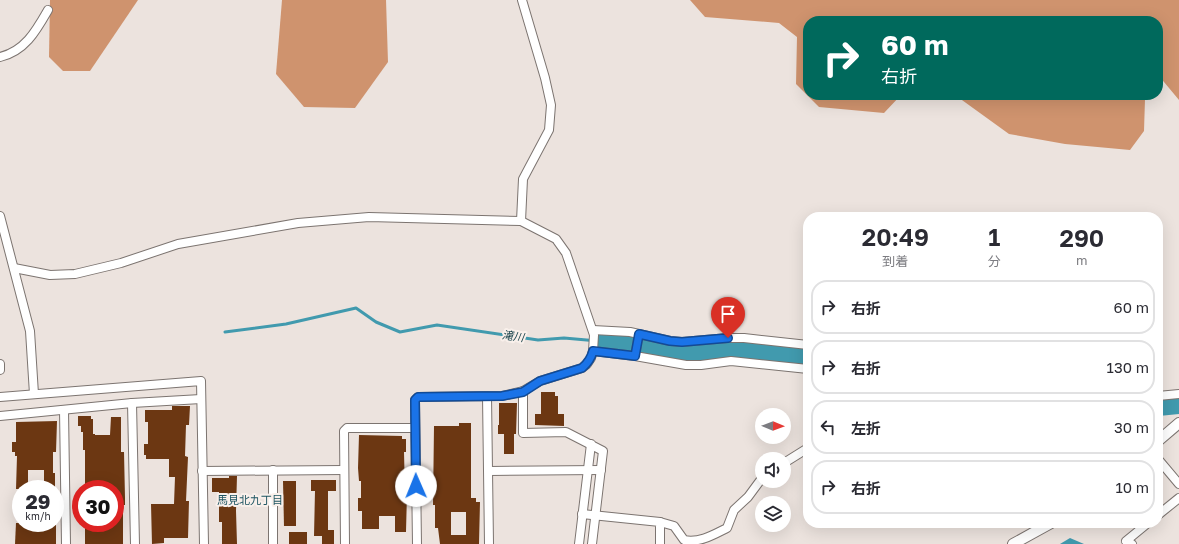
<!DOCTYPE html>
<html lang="ja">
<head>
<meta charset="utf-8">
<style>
	:root { --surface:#fff; --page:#f2f2f3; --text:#2b2b33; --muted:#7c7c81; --line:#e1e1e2 }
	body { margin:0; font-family:"Golos Text","Noto Sans JP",sans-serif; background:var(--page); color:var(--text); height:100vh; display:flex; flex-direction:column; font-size:15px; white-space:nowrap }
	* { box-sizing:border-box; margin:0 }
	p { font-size:13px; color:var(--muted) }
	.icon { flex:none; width:22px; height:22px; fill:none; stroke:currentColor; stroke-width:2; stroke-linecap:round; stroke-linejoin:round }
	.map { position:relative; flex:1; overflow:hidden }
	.sheet { position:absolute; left:803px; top:212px; width:360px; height:316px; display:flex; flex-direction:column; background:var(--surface); border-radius:16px; box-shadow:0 4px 16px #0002 }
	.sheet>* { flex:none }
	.hud { position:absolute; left:803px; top:16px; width:360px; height:84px; border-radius:16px; box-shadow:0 4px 16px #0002; background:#00695c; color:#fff; overflow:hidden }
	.needle { width:26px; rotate:91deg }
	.buttons { position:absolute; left:755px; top:408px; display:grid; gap:8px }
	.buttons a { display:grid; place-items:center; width:36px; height:36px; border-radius:50%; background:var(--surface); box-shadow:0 4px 16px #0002; font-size:20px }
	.speed { position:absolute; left:12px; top:480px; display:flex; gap:8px; font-size:20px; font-weight:700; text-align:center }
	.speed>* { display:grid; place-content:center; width:52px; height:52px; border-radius:50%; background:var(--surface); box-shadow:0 4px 16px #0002; line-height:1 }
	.speed small { font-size:10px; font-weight:400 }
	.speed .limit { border:6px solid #d22; background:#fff; color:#111 }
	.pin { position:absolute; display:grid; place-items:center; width:34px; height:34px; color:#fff; margin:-41px -17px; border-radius:50% 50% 50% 0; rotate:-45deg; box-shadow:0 0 4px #0007 }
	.pin .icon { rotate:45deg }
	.me { position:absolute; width:44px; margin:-22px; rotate:359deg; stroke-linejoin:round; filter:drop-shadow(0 0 3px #0008) }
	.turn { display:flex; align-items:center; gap:14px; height:84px; padding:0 12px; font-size:18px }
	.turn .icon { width:52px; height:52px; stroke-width:2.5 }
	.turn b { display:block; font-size:28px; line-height:34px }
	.eta { display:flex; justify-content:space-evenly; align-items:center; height:68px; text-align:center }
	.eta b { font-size:24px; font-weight:600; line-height:28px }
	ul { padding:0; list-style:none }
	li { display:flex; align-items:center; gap:12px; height:54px; margin:0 8px 6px; padding:0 4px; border:2px solid var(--line); border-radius:16px }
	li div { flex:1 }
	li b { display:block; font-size:15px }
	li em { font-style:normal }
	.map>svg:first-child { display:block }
	.forest { fill:#cf936e }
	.water { fill:#419aae }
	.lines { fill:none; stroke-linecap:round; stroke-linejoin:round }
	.stream { stroke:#419aae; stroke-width:3 }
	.river { stroke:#419aae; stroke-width:18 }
	.building { fill:#6c3712; fill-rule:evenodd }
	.minor-casing { stroke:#7c7470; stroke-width:10 }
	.tertiary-casing { stroke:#7c7470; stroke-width:12 }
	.minor { stroke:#fff; stroke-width:8 }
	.tertiary { stroke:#fff; stroke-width:10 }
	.route-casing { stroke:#114b97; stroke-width:10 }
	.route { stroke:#1a73e8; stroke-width:7 }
	.labels { text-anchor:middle; stroke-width:4; stroke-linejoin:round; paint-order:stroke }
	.water-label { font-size:11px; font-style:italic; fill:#1d454e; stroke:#f9f0eb }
	.neighbourhood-label { font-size:11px; fill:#1d5461; stroke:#f9f0eb }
</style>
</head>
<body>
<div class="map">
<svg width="1179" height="544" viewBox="0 0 1179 544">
	<rect width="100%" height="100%" fill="#ece3de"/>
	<g class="forest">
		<polygon points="50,0 138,0 90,71 63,71 49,57"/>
		<polygon points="282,0 386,0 388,62 355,108 304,107 276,74"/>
		<polygon points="690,0 1179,0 1179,100 1159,76 1158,78 1158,21 808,21 808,95 901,95 884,113 819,107 796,84 797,37 779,23 705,17"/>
		<polygon points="955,95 1147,95 1145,99 1144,131 1130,150 1065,144 1009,134"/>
	</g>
	<polygon class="water" points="1070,538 1084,544 1060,544"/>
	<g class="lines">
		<polyline class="stream" points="225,332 286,324 356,308 376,322 400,332 437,325 538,340 564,338 598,341"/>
		<g class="river">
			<polyline points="598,341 628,344 682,353 734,350 808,357"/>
			<polyline points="1158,407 1179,405"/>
		</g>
	</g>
	<g class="building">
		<polygon points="541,392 555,392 555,396 558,396 558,414 564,414 564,426 535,425 535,414 541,414"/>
		<polygon points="499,403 517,403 516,434 514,434 514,454 504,454 504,434 498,434 498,425 499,425"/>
		<polygon points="172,406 190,406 189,425 186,425 185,456 188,457 186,501 189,501 188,538 164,538 164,543 152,544 151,504 174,504 175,477 169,477 169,459 146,459 146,455 144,455 144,444 148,444 148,422 145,422 145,410 172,410"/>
		<polygon points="78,416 91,416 91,419 93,419 93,434 95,434 95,435 110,435 111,417 121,417 121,452 124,452 125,498 125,505 123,505 123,544 85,544 85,524 115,525 115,489 107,489 107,487 85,487 85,450 83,450 83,432 81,432 81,426 78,426"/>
		<polygon points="57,421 56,452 53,452 53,473 55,473 55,489 44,489 44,470 28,470 28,489 16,489 17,456 15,456 15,452 12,452 12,442 16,442 16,422"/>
		<path d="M459 423H471V498H476V502H480L479 544H440L438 528H435V505H433L434 426H459ZM451 512H466V535H451Z"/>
		<polygon points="359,435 402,436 402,439 406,439 406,452 404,452 405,493 407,493 406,532 395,532 395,516 379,516 379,529 362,529 362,511 358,511 358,498 361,498 361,481 359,481 358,468"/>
		<polygon points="229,476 237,476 236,511 237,544 222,544 222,522 219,522 219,492 212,492 212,478 229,478"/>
		<polygon points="311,480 336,480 336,491 328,491 328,530 334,530 334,544 322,544 322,536 314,536 315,491 311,491"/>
		<polygon points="283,481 296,481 296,526 284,526"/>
		<polygon points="16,523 56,523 56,544 15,544"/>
		<rect x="289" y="532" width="18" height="12"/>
	</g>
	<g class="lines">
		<g class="minor-casing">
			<g id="minor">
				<path d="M0 57C25 51 36 31 48 10"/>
				<polyline points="0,216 30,331 34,394"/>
				<polyline points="521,221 523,179 549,130 551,105 545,78 522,0"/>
				<polyline points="14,268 50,275 75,274 121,263 178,244 298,223 369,217 521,221 556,239 566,253 594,335 593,351 591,358 587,364 582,368 540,381 523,391 502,396 487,396"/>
				<polyline points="593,330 630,332 670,341 682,342 728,338 744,338 808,345"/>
				<polyline points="593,351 635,356 686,365 701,365 731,361 808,369"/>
				<polyline points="635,356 639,334"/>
				<polyline points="0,364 0,370"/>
				<polyline points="523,391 523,433 566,432 603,451 592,544"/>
				<polyline points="1158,396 1179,394"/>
				<polyline points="0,397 201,381 204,544"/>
				<polyline points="132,403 135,544"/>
				<polyline points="64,410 66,544"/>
				<polyline points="0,416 132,403 201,399"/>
				<polyline points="1158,459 1179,484"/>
				<polyline points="784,463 808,448"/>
				<polyline points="273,470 273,544"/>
				<polyline points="202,471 344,470"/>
				<polyline points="489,471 601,470"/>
				<polyline points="582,514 660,522 660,544"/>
				<polyline points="1158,515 1179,498"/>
				<path d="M660 522 674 526 684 540C700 543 713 535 727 528L734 510 748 497 762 478"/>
				<polyline points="345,544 344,431 347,428 415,428"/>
				<polyline points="417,544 415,400 418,397 487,396 489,544"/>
				<polyline points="579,544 591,444"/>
				<polyline points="1132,544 1126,541 1148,523"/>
			</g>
		</g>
		<g class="tertiary-casing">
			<g id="tertiary">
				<polyline points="1158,441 1179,423"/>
				<polyline points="1013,544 1051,523"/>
			</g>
		</g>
		<use href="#minor" class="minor"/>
		<use href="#tertiary" class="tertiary"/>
	</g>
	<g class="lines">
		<g class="route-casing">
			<path id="route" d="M416 486 415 400 418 397 502 396 523 392 540 381 582 368C588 363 591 359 593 351L635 356 639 334 670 341 682 342 728 338"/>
		</g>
		<use href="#route" class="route"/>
	</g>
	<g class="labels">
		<g class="water-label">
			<text transform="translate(513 336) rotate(8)" y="4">滝川</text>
		</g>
		<g class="neighbourhood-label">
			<text x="250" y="504">馬見北九丁目</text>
		</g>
	</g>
</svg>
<div class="buttons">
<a><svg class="needle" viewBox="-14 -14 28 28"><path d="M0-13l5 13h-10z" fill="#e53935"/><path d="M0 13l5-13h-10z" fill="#7c7c81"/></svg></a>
<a><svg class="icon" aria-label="sound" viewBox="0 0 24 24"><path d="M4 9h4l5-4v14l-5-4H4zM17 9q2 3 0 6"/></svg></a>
<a><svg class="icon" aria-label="layers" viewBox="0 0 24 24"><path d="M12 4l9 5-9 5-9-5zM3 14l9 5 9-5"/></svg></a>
</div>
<div class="speed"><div>29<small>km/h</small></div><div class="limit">30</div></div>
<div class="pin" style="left:728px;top:338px;background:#d93025"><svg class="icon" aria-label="arrive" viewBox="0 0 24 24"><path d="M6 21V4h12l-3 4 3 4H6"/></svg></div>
<svg class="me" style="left:416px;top:486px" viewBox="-20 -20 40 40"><circle r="19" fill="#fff"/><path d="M0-13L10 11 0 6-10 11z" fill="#1a73e8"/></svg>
<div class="hud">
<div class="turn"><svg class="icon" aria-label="right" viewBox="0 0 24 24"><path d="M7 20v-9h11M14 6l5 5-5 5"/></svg><div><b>60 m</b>右折</div></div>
</div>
<section class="sheet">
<div class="eta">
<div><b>20:49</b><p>到着</p></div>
<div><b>1</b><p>分</p></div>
<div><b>290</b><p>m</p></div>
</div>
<ul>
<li><svg class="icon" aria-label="right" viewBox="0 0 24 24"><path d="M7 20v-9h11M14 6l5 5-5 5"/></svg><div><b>右折</b></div><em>60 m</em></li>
<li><svg class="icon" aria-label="right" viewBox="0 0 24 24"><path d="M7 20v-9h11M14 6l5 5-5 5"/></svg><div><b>右折</b></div><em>130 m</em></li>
<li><svg class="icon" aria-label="left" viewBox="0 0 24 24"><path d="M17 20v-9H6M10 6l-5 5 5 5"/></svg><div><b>左折</b></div><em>30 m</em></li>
<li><svg class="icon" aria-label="right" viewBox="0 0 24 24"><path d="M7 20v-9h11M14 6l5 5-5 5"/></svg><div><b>右折</b></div><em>10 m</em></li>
</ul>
</section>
</div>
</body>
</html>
